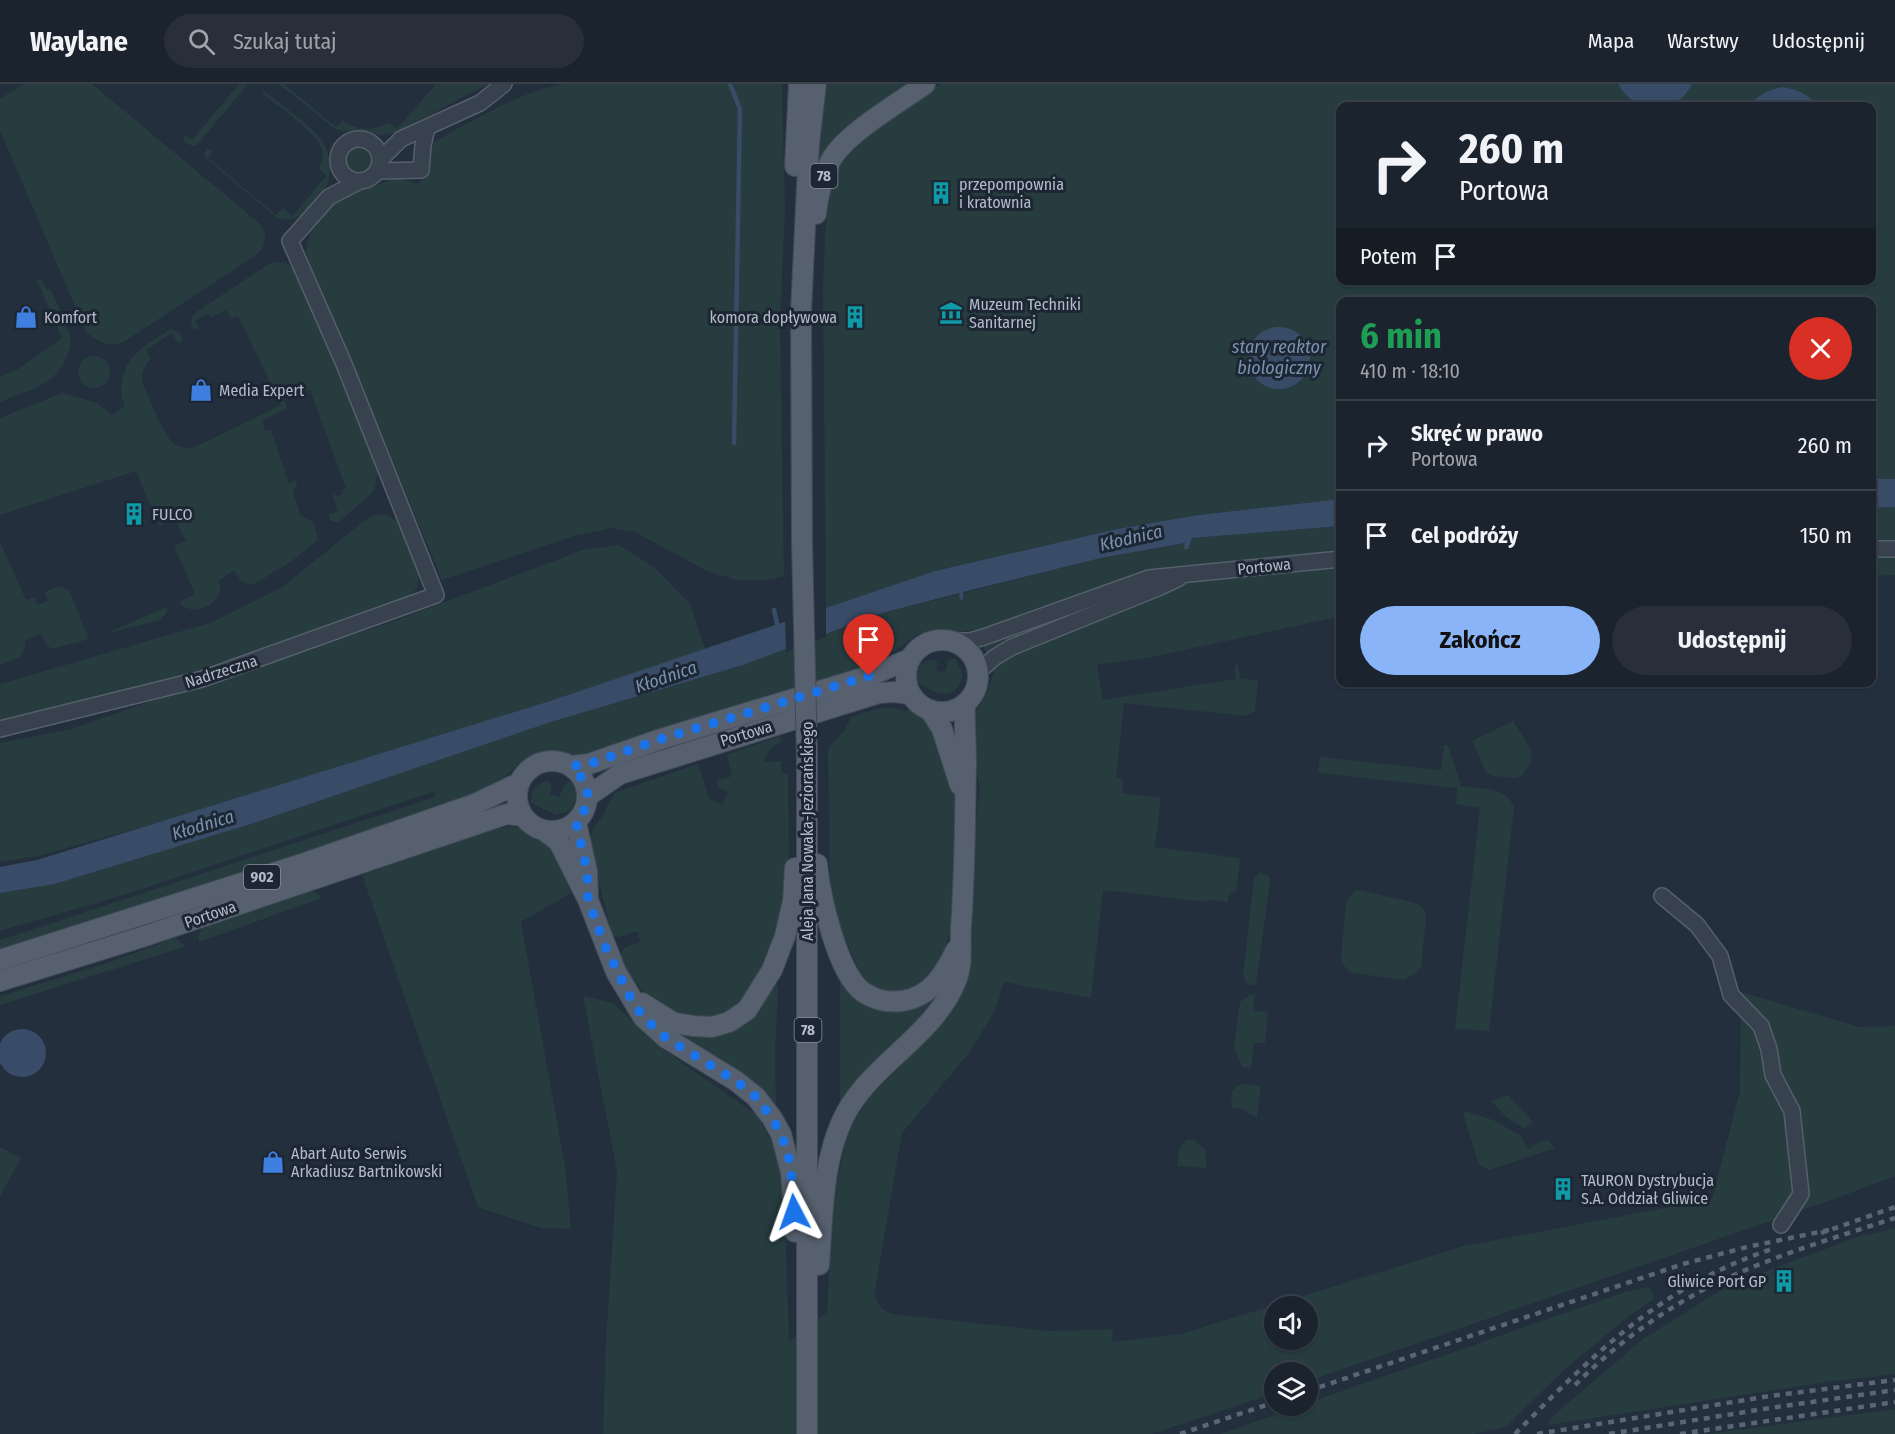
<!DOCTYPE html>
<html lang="pl">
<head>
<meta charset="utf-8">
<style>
	:root { --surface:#1b232e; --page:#282f3a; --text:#f1f3f6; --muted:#a0a4aa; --line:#39404a; --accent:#8ab4f8 }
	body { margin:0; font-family:"Fira Sans Condensed",sans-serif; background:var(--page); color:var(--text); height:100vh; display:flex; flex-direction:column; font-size:22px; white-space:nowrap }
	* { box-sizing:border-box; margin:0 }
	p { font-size:20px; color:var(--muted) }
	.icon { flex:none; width:33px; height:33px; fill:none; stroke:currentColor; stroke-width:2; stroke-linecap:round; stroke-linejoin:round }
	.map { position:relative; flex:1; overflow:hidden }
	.side { position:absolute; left:1336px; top:213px; width:540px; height:390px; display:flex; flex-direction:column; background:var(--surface); border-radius:12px; box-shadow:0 2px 4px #0004,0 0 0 2px var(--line) }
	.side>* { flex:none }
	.hud { position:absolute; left:1336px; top:18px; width:540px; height:183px; border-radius:12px; box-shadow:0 2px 4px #0004,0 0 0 2px var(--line); background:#1b232e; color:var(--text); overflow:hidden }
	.tools { position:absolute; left:1264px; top:1212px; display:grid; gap:12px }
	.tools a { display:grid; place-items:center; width:54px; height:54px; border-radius:50%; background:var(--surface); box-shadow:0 2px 4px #0004,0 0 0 2px var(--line); font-size:30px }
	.pin { position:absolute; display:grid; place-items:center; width:51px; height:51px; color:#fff; margin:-62px -26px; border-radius:50% 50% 50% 0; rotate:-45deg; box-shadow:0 0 6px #0007 }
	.pin .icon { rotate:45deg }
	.me { position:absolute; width:66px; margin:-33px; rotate:356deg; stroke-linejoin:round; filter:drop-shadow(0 0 4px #0008) }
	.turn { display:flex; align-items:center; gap:21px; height:126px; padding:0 24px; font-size:27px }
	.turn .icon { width:78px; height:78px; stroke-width:2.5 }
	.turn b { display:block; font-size:42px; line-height:51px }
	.then { display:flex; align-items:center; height:57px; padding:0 24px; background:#0003; gap:12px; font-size:22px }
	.round { display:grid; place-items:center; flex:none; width:63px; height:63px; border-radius:32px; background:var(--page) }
	.head { display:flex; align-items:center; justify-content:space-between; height:102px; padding:0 24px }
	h1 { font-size:36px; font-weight:700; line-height:45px; color:#1e9e55 }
	.cta { display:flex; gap:12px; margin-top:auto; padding:12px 24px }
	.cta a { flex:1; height:69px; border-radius:36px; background:var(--accent); color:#111; font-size:24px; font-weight:700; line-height:69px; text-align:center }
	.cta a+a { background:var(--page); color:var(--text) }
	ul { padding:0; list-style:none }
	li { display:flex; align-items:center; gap:18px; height:90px; padding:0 24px; border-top:2px solid var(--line) }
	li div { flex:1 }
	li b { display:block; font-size:22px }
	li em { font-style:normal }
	header { display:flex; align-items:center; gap:36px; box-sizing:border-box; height:84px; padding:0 30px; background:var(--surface); border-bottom:2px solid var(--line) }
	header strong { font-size:28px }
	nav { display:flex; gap:33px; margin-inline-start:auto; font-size:21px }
	.search { width:420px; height:54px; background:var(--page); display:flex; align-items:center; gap:15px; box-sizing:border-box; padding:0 21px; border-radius:33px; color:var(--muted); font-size:22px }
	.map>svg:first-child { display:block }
	.green { fill:#263c3f; fill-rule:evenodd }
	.water { fill:#394c67 }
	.pier { fill:#242f3e }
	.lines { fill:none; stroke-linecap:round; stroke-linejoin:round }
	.stream { stroke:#394c67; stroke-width:4.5 }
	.minor-casing { stroke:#565f6c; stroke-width:18 }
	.major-casing { stroke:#414a57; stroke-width:22 }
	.minor { stroke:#38414e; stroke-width:15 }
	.major { stroke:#56606e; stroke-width:20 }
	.rail { stroke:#5a6575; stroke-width:4.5; stroke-dasharray:6 6; stroke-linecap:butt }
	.major-bridge-casing { stroke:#414a57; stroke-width:22; stroke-linecap:butt }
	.major-bridge { stroke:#56606e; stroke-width:20 }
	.route { stroke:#1a73e8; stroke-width:10; stroke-dasharray:0 18 }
	.labels { text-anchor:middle; stroke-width:6; stroke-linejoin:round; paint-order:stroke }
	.shield { fill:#1d2633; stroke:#878f9c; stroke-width:1.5 }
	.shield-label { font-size:15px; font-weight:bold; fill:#b4bcc9 }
	.poi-label { font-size:16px; fill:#b4bcc9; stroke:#1d2633; text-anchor:start }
	.street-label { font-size:16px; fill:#b4bcc9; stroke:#1d2633 }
	.water-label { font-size:18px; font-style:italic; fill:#7c92b1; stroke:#1d2633 }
</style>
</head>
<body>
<header>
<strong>Waylane</strong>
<div class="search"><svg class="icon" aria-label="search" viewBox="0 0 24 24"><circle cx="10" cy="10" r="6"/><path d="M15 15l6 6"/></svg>Szukaj tutaj</div>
<nav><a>Mapa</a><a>Warstwy</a><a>Udostępnij</a></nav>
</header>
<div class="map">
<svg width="1895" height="1350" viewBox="0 0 1895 1350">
	<rect width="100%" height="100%" fill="#242f3e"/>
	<g class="green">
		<path d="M23 0H92L259 139C268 150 267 162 256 171L125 257C110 265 95 257 85 246L0 46V15Z"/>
		<polygon points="239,0 247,1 197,61 192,62 184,57 184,51 192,56"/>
		<path d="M279 0H284L336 43 343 36C357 48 374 46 389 39L397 45 436 0H488L395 49 380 51 366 47H344L335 45Z"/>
		<path d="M564 0H782L785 125 780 236 784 492 765 496H737L707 487 635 448 612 444 574 452 442 496 306 170 307 158 312 146 336 118 345 112 397 94 419 100 428 80 431 59C473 37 516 9 564 0Z"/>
		<polygon points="827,0 914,0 820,77 818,75"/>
		<path d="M940 0H1895V395H1872V218H1341V415L1198 431 1117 445 935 487 826 524 823 205 825 148 832 96 848 69 872 47ZM1341 22H1872V196H1341Z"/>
		<path d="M264 7C280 20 317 45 325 62 330 72 331 88 328 99 326 105 321 109 318 114 307 128 295 141 276 133L206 74 204 70 207 65 213 66 208 74 276 131 283 124 293 132 326 92 319 84C322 76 325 69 320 61 313 46 276 21 262 9Z"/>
		<circle cx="359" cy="77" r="13"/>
		<path d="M276 178 286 179 297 188 378 387 374 407 338 439 330 436 329 430 338 427 332 410 334 409 336 413 343 410 342 406 346 404 310 306 284 316 287 324 262 337 265 347 271 346 289 399 296 396 297 400 293 409 301 432 313 438 318 455 296 474 255 500C242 501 240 496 234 486L219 497C227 520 191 535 179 518L195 510 174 462 186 457 175 435 159 442 136 387 0 431V334L62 309 97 319 112 331 125 322C120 311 120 305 123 294 127 269 150 259 169 246L172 245 180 249 182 253 180 259H178L172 249 146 266 151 275C146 280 143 285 142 292 142 304 164 349 172 358 179 364 187 365 195 363L281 321 238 232 231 235 226 226 211 233 208 229 195 237 200 246 193 244C190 237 190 234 196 228L269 180Z"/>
		<path d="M42 195 46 206 50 205C57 220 66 237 70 253 72 262 68 268 65 276 54 302 26 307 0 318V293L20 284 62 254 37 196Z"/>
		<circle cx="94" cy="288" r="16"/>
		<polygon points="1895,423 1895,491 1872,492 1872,424"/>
		<path d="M384 430 396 436 402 445 419 488 417 505 409 512C276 564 140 608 0 640V600L213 538 281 504 364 437 375 431Z"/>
		<path d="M1341 442V532L1157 572 1097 581 1103 616 1236 595 1234 583 1237 579 1241 595 1258 596 1255 627 1245 632 1124 619 1116 694 1123 695 1122 709 1161 714 1155 763 1239 774 1240 777 1236 808 1229 809 1228 818 1210 816 1207 818 1103 806 1091 914 1004 898 995 927 969 969 902 1049 875 1207C875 1222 885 1229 899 1231L1051 1247 1113 1245 1112 1258 1181 1250 1464 1162 1712 1115 1740 1007 1741 908 1859 943 1895 942V1092L1834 1115 1308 1297V1288H1275V1309L1151 1350H603L606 1257 617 1087 583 912 613 919 658 962 757 1031 774 1062 780 1082 785 1137 789 1257 827 1228 833 1116 849 1044 871 1012 944 937 962 906 972 873 974 759 980 700 978 698 973 634 986 611 994 588 976 545 954 549 934 548 918 550 879 578 583 672 535 669 519 680 492 705 274 781 0 867V856L435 713V707L130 809 0 847V809L55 800 251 740 551 638 743 581 879 530 1101 474 1186 459 1192 454ZM1275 1222H1308V1256H1275Z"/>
		<polygon points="0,458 26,516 34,513 38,521 48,517 45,508 59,502 69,506 89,555 52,565 47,561 40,550 25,556 25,565 19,574 0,581"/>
		<polygon points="619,461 655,484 690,520 705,565 553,616 188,730 38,772 0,778 0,659 71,645 279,573 381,542 583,466"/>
		<polygon points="167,523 167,528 160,536 104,550"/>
		<path d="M955 574 963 591C954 623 933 608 914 596 917 584 921 576 934 576L938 579 936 587 945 588 949 575Z"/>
		<polygon points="884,623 899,625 906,628 909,624 934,641 946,675 956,714 953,835 946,862 934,888 923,901 906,908 881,906 870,900 860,889 834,829 830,805 828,664 845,646 851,633"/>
		<polygon points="1513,637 1531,665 1531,678 1522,691 1516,694 1493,692 1486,688 1472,657"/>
		<path d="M780 652 781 658C771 661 767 669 763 678L781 677 782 689 788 690 789 774 779 848 767 876 740 919 727 929 708 934 676 931 653 918 622 883 620 871 624 864 640 858 638 847 619 853 612 851 590 760 592 746 605 728 614 709 698 680 709 714 722 722 728 708 719 704 716 697 732 692 727 671Z"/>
		<path d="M1444 661H1448L1461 702C1481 705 1506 702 1514 723L1489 947 1455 945 1480 724 1456 720 1457 704 1318 689 1320 673 1441 686Z"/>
		<path d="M546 697 550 698 552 702 550 710 559 713 565 700 570 698 574 699 577 712 570 727 556 731 531 719C530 708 535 700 546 697Z"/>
		<polygon points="510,742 519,744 547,760 555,769 571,809 521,838 565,1082 571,1145 541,1144 478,1123 362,791 492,746"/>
		<path d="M1260 788 1269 792 1270 797 1256 901C1249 902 1245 898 1243 892L1254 794Z"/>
		<polygon points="1360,806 1416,819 1425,826 1426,834 1421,883 1414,890 1404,896 1352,889 1343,881 1341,874 1346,818 1355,807"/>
		<polygon points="310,807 316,808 322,814 199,858 198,854 202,843"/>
		<polygon points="175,854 185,861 184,863 0,921 0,912 104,880"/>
		<polygon points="840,895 856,915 881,925 925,919 941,907 936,917 840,1023"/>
		<path d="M775 901 778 902 775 969 776 1024 677 953 679 949C734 956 743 941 775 901Z"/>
		<polygon points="1250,911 1255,911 1253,927 1268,928 1265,959 1254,959 1251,984 1242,983 1234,964 1240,918"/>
		<polygon points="1243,1000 1261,1002 1257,1034 1242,1025 1231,1023 1232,1007 1239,1001"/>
		<polygon points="1508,1011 1533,1038 1525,1045 1506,1033 1491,1017"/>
		<polygon points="1462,1026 1493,1036 1520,1051 1529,1065 1540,1057 1549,1057 1555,1064 1489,1086 1479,1081"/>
		<polygon points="1187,1056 1195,1056 1195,1058 1205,1065 1207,1081 1205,1084 1177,1082 1180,1063"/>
		<polygon points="0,1063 21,1074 0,1112"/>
		<polygon points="1895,1145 1895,1290 1826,1298 1549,1341 1549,1337 1553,1332 1643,1255 1729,1201 1860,1152"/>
		<polygon points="1650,1203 1654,1215 1625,1235 1564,1286 1506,1343 1473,1350 1220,1350 1301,1322 1308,1322 1308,1319 1625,1208"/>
		<polygon points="1895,1325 1895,1350 1709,1350 1715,1349"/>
	</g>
	<g class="water">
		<path d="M1618 0H1692C1677 32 1634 31 1618 0Z"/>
		<path d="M1781 3C1797 5 1807 9 1817 22H1750C1758 10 1767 7 1781 3Z"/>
		<circle cx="1279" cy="274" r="31"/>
		<polygon points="1872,395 1895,395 1895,423 1872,424"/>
		<polygon points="1341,415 1341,442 1192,454 1188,465 1184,465 1185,459 1101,474 963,508 963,515 960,516 959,509 879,530 743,581 551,638 251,740 55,800 0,809 0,783 37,776 553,616 935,487 1117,445 1198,431"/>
		<circle cx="22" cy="969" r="24"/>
	</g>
	<polygon class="pier" points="826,521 826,553 786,568 785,535"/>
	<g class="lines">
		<g class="stream">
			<polyline points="730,0 740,25 734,359"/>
			<polyline points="774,526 778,544"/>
		</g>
		<g class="minor-casing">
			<g id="minor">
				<circle cx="359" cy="76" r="21"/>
				<polyline points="381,75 401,55 480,19 504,0"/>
				<polyline points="378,87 421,86 423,61 427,44"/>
				<polyline points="1872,465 1895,465"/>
				<polyline points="954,557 970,557 984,553 1149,494 1341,475"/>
				<polyline points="978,588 995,573 1012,563 1158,504 1179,494"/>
				<polyline points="0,645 202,595 436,511 344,280 290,157 329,113 358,98"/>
				<polyline points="1662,812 1697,841 1720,872 1731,911 1761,942 1769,965 1773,991 1792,1027 1801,1110 1781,1141"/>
			</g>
		</g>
		<g class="major-casing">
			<g id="major">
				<polyline points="795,82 799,0"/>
				<path d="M816 130C818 112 822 93 831 76 846 49 899 19 925 0"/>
				<polyline points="802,458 801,228 809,60 816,0"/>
				<circle cx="942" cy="592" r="36"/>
				<polyline points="930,626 942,645 960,701"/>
				<polyline points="807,674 807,1350"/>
				<circle cx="552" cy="712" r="35"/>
				<polyline points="572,682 589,680 661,655 869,592 910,575"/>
				<polyline points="588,712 620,690 879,609 894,608 910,610"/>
				<polyline points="576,738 587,787 588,811"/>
				<polyline points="545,747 559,758 588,816 616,888 643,933 666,954 736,997 756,1013 772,1034 781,1050 791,1088 795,1148"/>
				<path d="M817 780C820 811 837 889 863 908 875 916 888 919 902 917 931 913 945 889 956 866"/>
				<polyline points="0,876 308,778 475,720 519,699"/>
				<polyline points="0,897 142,853 507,730 523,732"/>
				<polyline points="642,919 674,939 694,942 712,943 729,938 747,926 772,886 785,852 793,817 795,784"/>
				<path d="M819 1181C823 1129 822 1067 850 1022 879 976 935 949 956 897 963 881 960 861 961 843 965 789 965 734 966 679 966 659 964 640 965 620"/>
			</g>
		</g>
		<use href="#minor" class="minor"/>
		<use href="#major" class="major"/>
		<g class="rail">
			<polyline points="1821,1149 1895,1123"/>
			<path d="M1575 1301C1625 1251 1684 1211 1748 1185 1796 1165 1846 1150 1895 1134"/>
			<polyline points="1308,1307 1683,1180 1747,1163 1829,1146"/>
			<polyline points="1180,1350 1275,1318"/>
			<path d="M1515 1350C1595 1269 1661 1202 1772 1165"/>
			<polyline points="1537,1350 1770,1312 1895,1296"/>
			<polyline points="1609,1350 1770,1324 1895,1306"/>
			<polyline points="1680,1350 1895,1318"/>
		</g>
		<g class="major-bridge-casing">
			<polyline id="major-bridge" points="802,458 807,674"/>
		</g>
		<use href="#major-bridge" class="major-bridge"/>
	</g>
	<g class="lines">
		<path class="route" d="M794 1128 791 1088 788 1070 781 1050 772 1034 756 1013 736 997 666 954 643 933 629 911 605 862 588 816 587 787 576 738C594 717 590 701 572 682L589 680 661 655 869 592"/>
	</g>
	<defs>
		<g id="building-bare" transform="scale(1.8)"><path d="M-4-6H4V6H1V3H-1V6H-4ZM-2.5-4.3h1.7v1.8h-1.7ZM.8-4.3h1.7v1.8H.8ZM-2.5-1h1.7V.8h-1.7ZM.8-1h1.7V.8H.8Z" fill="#0f9aa8" stroke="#1d2633" stroke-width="2.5" paint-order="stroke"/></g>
		<g id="museum-bare" transform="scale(1.8)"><path d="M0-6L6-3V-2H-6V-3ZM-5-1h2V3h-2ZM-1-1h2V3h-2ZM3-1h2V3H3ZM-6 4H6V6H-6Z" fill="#0f9aa8" stroke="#1d2633" stroke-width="2.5" paint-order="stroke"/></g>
		<g id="shop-bare" transform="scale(1.8)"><path d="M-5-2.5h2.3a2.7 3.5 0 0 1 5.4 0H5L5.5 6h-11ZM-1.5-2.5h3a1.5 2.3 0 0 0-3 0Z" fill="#3f7fe0" stroke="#1d2633" stroke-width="2.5" paint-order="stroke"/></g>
	</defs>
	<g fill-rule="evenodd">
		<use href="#building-bare" x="941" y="109"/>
		<use href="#museum-bare" x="951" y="229"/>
		<use href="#shop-bare" x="26" y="233"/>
		<use href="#building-bare" x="855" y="233"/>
		<use href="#shop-bare" x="201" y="306"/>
		<use href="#building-bare" x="134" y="430"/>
		<use href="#shop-bare" x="273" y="1078"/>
		<use href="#building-bare" x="1563" y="1105"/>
		<use href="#building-bare" x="1784" y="1197"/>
	</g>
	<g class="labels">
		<g class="shield">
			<rect x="810.5" y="80" width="27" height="24" rx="4.5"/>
			<rect x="244" y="781" width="36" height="24" rx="4.5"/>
			<rect x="794.5" y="934" width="27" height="24" rx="4.5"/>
		</g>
		<g class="shield-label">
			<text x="824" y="97">78</text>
			<text x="262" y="798">902</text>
			<text x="808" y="951">78</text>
		</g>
		<g class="poi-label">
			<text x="959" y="106">przepompownia<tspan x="959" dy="18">i kratownia</tspan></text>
			<text x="969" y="226">Muzeum Techniki<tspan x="969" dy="18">Sanitarnej</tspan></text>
			<text x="44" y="239">Komfort</text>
			<text x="837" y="239" text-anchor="end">komora dopływowa</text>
			<text x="219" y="312">Media Expert</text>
			<text x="152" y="436">FULCO</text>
			<text x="291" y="1075">Abart Auto Serwis<tspan x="291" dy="18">Arkadiusz Bartnikowski</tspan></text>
			<text x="1581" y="1102">TAURON Dystrybucja<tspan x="1581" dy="18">S.A. Oddział Gliwice</tspan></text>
			<text x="1766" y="1203" text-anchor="end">Gliwice Port GP</text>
		</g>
		<g class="street-label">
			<text transform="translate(1264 482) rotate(-6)" y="6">Portowa</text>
			<text transform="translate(221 587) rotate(-18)" y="6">Nadrzeczna</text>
			<text transform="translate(746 649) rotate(-17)" y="6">Portowa</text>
			<text transform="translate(807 747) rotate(-90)" y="6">Aleja Jana Nowaka-Jeziorańskiego</text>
			<text transform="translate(210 830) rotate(-19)" y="6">Portowa</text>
		</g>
		<g class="water-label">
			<text x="1279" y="269">stary reaktor<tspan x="1279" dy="21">biologiczny</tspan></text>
			<text transform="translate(1131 454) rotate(-13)" y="6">Kłodnica</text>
			<text transform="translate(666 593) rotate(-19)" y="6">Kłodnica</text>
			<text transform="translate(203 741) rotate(-17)" y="6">Kłodnica</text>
		</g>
	</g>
</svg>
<div class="tools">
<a><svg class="icon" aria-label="sound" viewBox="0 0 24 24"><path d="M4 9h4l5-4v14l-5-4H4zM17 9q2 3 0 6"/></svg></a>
<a><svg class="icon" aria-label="layers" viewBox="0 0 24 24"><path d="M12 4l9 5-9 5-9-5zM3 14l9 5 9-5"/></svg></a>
</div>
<div class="pin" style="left:869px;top:592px;background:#d93025"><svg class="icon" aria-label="arrive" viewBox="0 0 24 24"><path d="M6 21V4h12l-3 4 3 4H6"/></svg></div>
<svg class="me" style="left:794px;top:1128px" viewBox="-20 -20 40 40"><path d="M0-17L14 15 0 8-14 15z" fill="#1a73e8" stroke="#fff" stroke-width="4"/></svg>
<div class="hud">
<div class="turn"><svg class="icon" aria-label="right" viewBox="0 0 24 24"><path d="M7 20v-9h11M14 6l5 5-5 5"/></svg><div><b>260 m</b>Portowa</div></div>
<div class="then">Potem<svg class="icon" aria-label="arrive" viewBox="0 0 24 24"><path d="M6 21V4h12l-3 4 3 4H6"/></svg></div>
</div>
<section class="side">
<div class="head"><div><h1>6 min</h1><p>410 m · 18:10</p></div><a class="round" style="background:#d93025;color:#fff"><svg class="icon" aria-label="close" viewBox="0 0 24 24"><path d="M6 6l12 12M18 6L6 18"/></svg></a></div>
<ul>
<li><svg class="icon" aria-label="right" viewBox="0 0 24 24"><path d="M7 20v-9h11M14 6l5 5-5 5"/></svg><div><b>Skręć w prawo</b><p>Portowa</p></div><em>260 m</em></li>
<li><svg class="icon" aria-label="arrive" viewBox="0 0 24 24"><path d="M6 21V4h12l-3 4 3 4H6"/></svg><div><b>Cel podróży</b></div><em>150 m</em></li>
</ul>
<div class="cta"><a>Zakończ</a><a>Udostępnij</a></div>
</section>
</div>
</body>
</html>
